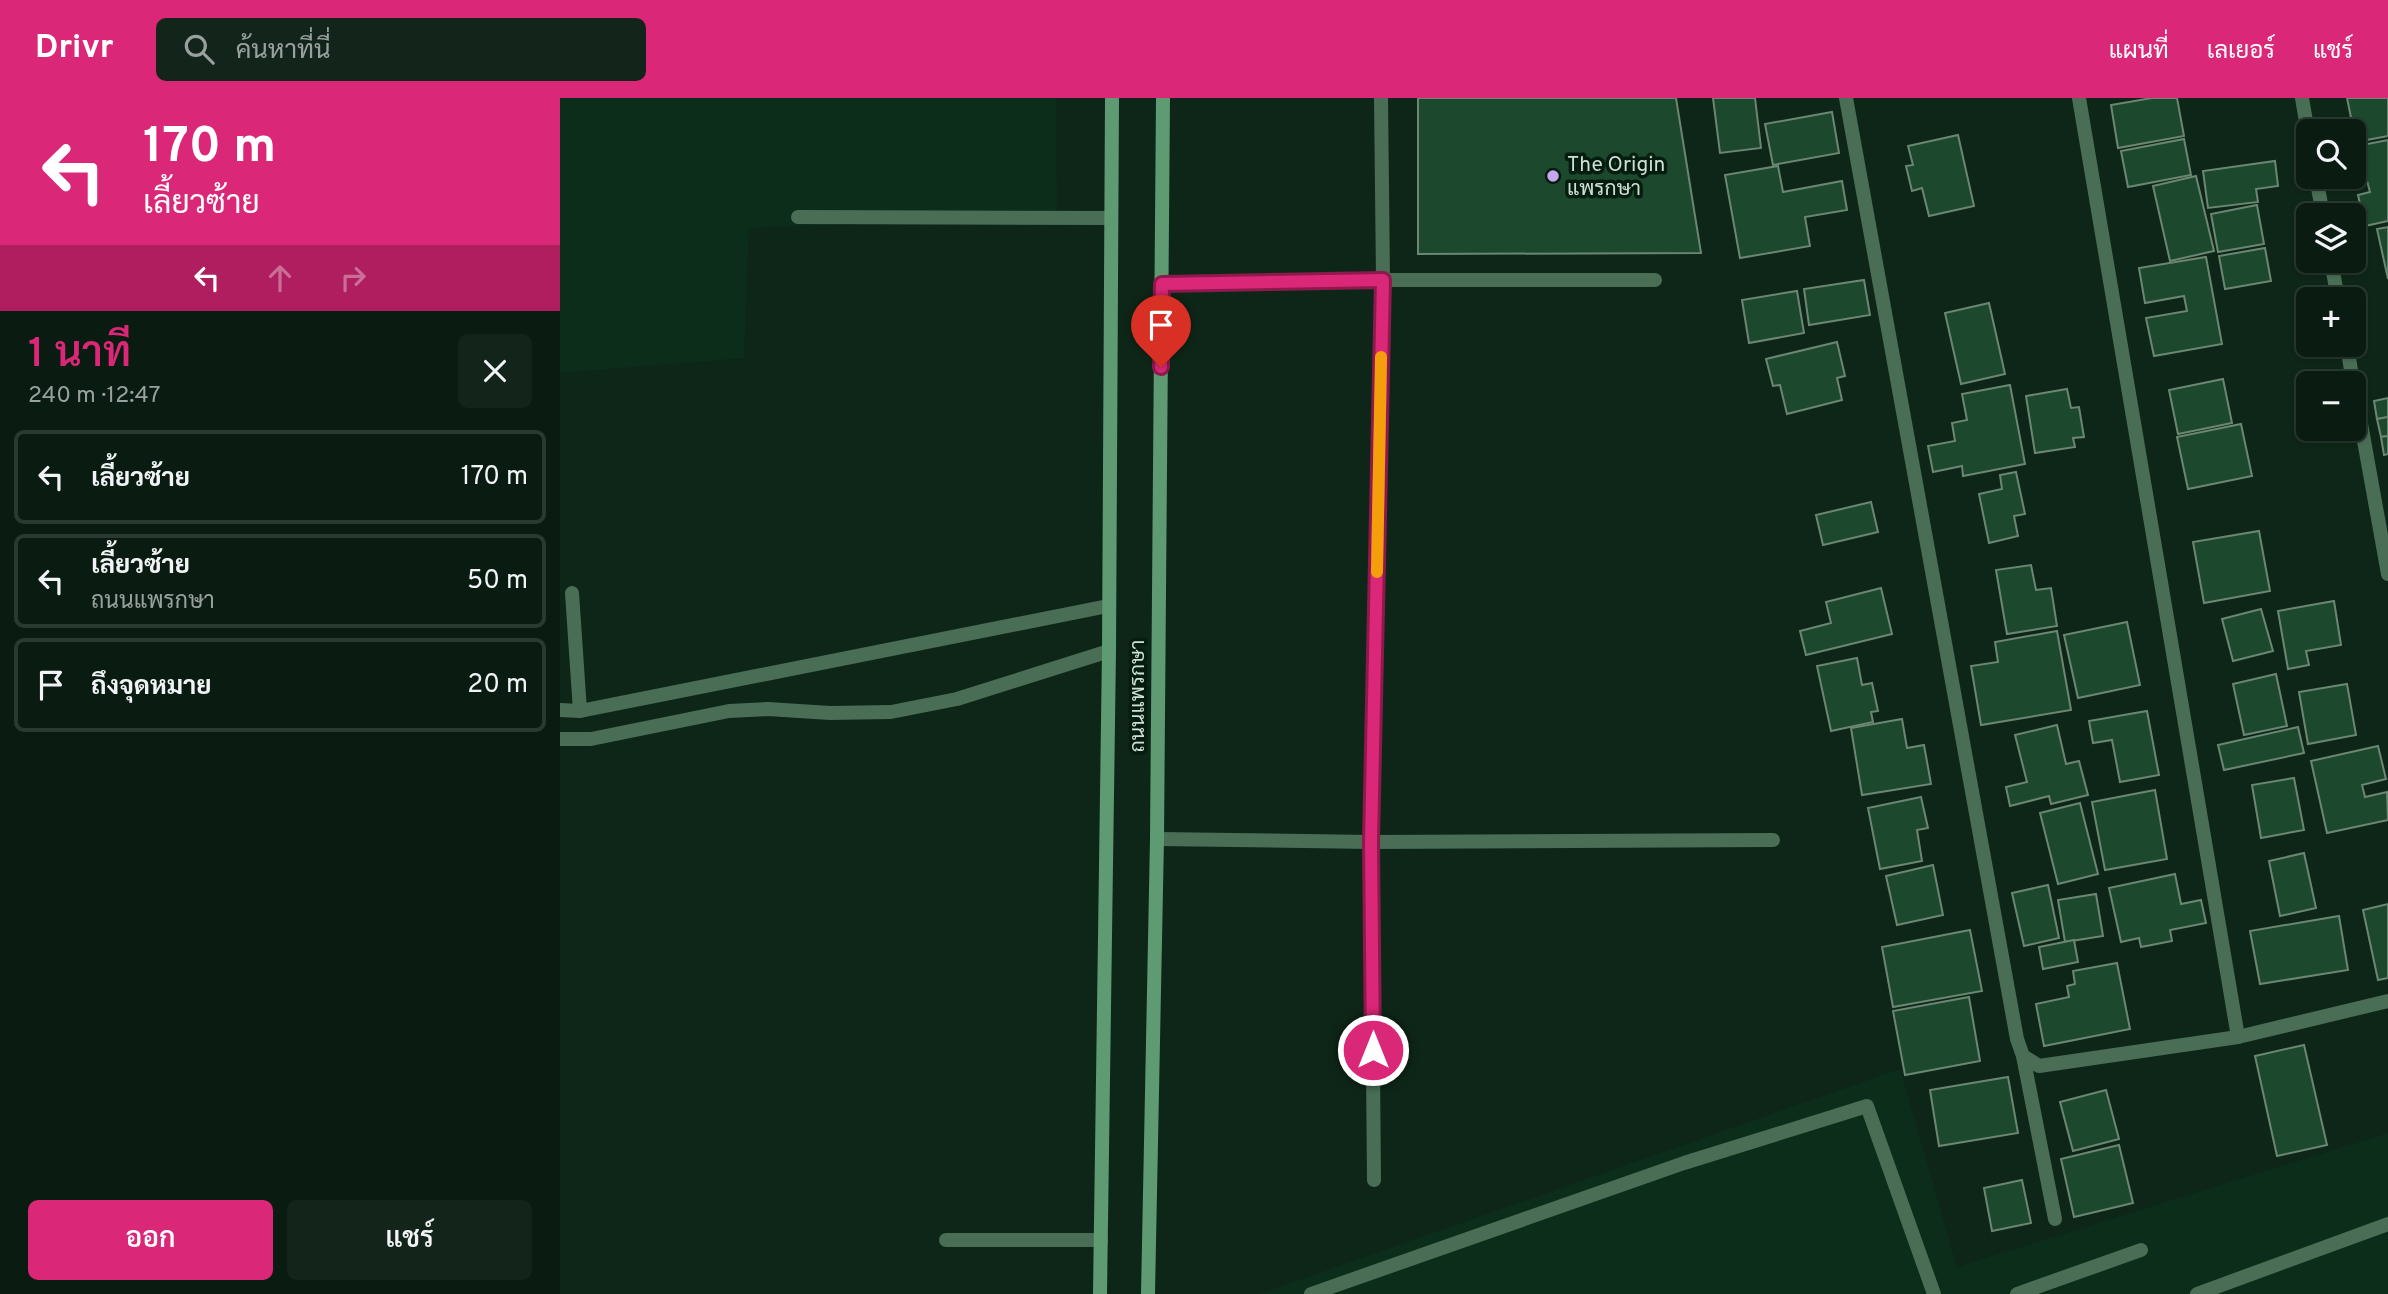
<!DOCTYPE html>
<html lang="th">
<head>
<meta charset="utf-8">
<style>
	:root { --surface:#0a1c11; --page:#13251a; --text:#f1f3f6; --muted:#99a19f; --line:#2a3a31; --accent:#db2777 }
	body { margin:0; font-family:Overpass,Sarabun,sans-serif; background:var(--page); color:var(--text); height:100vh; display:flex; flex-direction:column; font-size:26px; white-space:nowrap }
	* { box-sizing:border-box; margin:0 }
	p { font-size:23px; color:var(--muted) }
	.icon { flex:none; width:38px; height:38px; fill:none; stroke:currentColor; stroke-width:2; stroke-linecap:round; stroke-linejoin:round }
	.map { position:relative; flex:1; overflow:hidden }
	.details { display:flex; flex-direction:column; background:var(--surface); width:560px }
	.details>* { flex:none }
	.banner { background:#db2777; color:#fff; overflow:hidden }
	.fabs { position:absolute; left:1736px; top:21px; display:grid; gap:14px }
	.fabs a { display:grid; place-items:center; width:70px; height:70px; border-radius:10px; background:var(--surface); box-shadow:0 2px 5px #0004,0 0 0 2px var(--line); font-size:35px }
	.pin { position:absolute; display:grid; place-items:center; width:60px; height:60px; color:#fff; margin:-72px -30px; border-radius:50% 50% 50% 0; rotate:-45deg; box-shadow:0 0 7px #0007 }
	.pin .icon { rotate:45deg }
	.me { position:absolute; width:77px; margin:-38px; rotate:0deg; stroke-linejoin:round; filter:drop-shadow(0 0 5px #0008) }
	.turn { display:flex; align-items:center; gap:24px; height:147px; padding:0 28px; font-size:32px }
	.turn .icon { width:91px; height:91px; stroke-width:2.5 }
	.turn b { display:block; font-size:49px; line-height:60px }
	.lanes { display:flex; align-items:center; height:66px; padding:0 28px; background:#0003; justify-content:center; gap:35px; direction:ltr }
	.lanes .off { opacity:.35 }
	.round { display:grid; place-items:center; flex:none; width:74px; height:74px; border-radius:10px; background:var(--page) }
	.headline { display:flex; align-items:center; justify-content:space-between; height:119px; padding:0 28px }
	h1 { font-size:42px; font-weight:600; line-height:52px; color:var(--accent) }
	.action { display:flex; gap:14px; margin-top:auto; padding:14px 28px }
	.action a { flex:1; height:80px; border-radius:10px; background:var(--accent); color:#fff; font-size:28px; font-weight:600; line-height:80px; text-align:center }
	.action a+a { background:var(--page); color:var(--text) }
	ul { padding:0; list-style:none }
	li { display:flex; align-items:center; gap:21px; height:94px; margin:0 14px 10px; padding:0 14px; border:4px solid var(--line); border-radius:10px }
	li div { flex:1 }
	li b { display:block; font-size:26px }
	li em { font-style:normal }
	header { display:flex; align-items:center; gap:42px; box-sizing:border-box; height:98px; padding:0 35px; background:var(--accent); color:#fff }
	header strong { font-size:33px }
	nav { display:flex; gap:38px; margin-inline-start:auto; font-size:24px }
	.search { width:490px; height:63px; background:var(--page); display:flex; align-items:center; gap:18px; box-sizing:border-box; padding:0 24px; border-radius:10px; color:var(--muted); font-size:26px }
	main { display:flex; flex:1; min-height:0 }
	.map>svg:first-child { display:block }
	.built { fill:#0c2d19 }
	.building { fill:#1c482d; stroke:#6b8672; stroke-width:2 }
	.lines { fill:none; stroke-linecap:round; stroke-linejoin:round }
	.lane { stroke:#4a6e55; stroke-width:14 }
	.street { stroke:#4a6e55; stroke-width:14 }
	.secondary { stroke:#5e9a72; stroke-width:14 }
	.route-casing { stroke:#8e194d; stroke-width:18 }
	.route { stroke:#db2777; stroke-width:12 }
	.slow { stroke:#f59e0b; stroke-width:12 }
	.poi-dot { fill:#c7a6f0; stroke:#041d0e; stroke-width:2.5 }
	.labels { text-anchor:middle; stroke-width:7; stroke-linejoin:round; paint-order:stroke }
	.poi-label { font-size:21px; fill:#d0dfd4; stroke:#041d0e; text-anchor:start }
	.street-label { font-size:21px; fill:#d0dfd4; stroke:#041d0e }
</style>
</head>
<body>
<header>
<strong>Drivr</strong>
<div class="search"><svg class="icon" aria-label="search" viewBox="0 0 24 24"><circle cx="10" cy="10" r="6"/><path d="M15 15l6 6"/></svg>ค้นหาที่นี่</div>
<nav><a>แผนที่</a><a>เลเยอร์</a><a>แชร์</a></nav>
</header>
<main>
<section class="details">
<div class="banner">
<div class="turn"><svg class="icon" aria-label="left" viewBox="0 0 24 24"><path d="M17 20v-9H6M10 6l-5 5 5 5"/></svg><div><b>170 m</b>เลี้ยวซ้าย</div></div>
<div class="lanes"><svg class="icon" aria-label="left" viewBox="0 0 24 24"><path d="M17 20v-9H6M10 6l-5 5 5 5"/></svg><svg class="icon off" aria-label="ahead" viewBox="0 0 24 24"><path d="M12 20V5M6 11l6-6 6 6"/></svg><svg class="icon off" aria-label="right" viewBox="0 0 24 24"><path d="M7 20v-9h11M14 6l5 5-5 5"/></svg></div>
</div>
<div class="headline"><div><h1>1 นาที</h1><p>240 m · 12:47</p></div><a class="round"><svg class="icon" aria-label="close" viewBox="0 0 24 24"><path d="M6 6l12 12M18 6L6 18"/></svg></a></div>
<ul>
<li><svg class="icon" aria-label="left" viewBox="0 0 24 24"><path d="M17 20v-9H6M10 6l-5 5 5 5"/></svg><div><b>เลี้ยวซ้าย</b></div><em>170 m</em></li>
<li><svg class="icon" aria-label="left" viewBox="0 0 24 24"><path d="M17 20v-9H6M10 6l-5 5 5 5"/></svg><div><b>เลี้ยวซ้าย</b><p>ถนนแพรกษา</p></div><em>50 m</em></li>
<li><svg class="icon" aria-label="arrive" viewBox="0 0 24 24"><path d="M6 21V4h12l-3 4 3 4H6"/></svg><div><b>ถึงจุดหมาย</b></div><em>20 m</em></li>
</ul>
<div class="action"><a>ออก</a><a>แชร์</a></div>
</section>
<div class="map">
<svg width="1828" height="1196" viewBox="0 0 1828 1196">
	<rect width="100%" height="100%" fill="#0e2617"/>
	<g class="built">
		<polygon points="0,0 496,0 497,118 189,130 184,260 0,275"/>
		<polygon points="1340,971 1397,1169 1828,1035 1828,1196 699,1196"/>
	</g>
	<g class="building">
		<polygon points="858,0 1116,0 1141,155 858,156"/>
		<polygon points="1153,0 1195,0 1201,50 1160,55"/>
		<polygon points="1592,0 1617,0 1624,38 1558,50 1551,7"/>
		<polygon points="1787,0 1828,0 1828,38 1796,44"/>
		<polygon points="1272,14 1279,55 1213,67 1205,26"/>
		<polygon points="1398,37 1414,108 1369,118 1362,90 1352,93 1346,68 1353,67 1348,48"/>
		<polygon points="1624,41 1631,77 1568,89 1561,53"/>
		<polygon points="1828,42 1828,123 1805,128 1798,97 1810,94 1806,79 1788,83 1788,79 1794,79 1794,61 1800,60 1797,48"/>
		<polygon points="1715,63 1718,88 1696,91 1698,104 1648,110 1643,73"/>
		<polygon points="1218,68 1223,94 1282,83 1287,112 1245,119 1250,148 1180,160 1165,77"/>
		<polygon points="1636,78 1654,153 1610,163 1593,88"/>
		<polygon points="1697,107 1704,146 1658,154 1651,116"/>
		<polygon points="1828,129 1828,181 1817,131"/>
		<polygon points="1705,150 1711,183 1665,191 1659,158"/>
		<polygon points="1646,159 1662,246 1594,258 1586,220 1627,213 1624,198 1585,205 1579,170"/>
		<polygon points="1304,182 1310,217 1249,227 1244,191"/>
		<polygon points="1237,193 1244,235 1189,245 1182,202"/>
		<polygon points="1429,205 1445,276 1401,286 1385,215"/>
		<polygon points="1277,244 1285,278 1277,280 1282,302 1227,316 1220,287 1213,288 1206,261"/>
		<polygon points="1663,281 1672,325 1618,336 1609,292"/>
		<polygon points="1450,287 1465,366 1403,378 1402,368 1373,374 1368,348 1395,343 1392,325 1407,322 1402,296"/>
		<polygon points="1507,291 1511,310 1519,309 1524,339 1513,340 1515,349 1475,355 1466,298"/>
		<polygon points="1828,300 1828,319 1817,321 1814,303"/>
		<polygon points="1828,319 1828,338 1821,339 1817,321"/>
		<polygon points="1681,326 1692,378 1628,391 1617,339"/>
		<polygon points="1828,338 1828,356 1824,357 1821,339"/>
		<polygon points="1456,374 1465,416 1454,418 1458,438 1429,445 1419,396 1442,391 1440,377"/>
		<polygon points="1311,404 1318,434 1263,447 1256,417"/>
		<polygon points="1699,433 1710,493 1644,505 1633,444"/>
		<polygon points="1471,467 1476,492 1491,490 1497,528 1447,536 1436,472"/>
		<polygon points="1321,490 1332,536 1246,557 1240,533 1271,525 1266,504"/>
		<polygon points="1774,503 1781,547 1746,553 1749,567 1728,571 1718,513"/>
		<polygon points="1701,511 1713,553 1673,563 1662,521"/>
		<polygon points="1567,524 1580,587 1518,600 1504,537"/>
		<polygon points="1497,533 1511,612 1421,627 1411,568 1438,564 1435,544"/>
		<polygon points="1297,560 1302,587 1312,585 1318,613 1311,614 1313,624 1271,633 1257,568"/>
		<polygon points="1716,576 1727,628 1684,637 1673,586"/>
		<polygon points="1787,586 1796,637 1748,646 1739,594"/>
		<polygon points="1587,613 1599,677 1560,684 1552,642 1533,645 1529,623"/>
		<polygon points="1342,621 1347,650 1364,647 1371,686 1302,697 1291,630"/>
		<polygon points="1497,627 1506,666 1519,663 1528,697 1491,706 1489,698 1450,708 1446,689 1467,684 1455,637"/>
		<polygon points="1738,629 1744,655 1664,672 1658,647"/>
		<polygon points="1818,648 1826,681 1802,687 1805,699 1827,694 1828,722 1767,735 1751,663"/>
		<polygon points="1734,680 1744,732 1701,740 1692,687"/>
		<polygon points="1595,692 1607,761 1545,772 1532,704"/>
		<polygon points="1361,699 1368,730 1357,732 1362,763 1320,771 1308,710"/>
		<polygon points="1520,705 1538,776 1498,786 1480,715"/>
		<polygon points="1744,755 1756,810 1720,818 1709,763"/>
		<polygon points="1373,767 1383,817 1337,827 1326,778"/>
		<polygon points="1615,776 1621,806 1641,802 1646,825 1610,832 1612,843 1581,849 1579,840 1561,844 1549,790"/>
		<polygon points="1488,787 1499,840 1464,848 1452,795"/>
		<polygon points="1536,796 1543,838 1505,844 1498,802"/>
		<polygon points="1828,806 1828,880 1818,882 1803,812"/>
		<polygon points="1779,818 1788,872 1700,886 1690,833"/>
		<polygon points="1410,832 1422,893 1333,909 1322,849"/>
		<polygon points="1514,842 1518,864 1483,871 1479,849"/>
		<polygon points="1557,865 1570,931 1484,948 1476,906 1509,899 1507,888 1515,886 1513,873"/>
		<polygon points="1409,899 1420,963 1345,977 1333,913"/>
		<polygon points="1744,947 1767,1047 1717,1058 1695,958"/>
		<polygon points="1448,979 1458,1035 1379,1048 1370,992"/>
		<polygon points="1546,992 1559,1041 1513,1053 1500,1004"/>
		<polygon points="1559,1047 1573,1105 1514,1119 1501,1061"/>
		<polygon points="1462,1082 1471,1125 1432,1133 1424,1090"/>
	</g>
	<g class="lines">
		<g class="lane">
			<polyline points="238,119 551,120"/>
			<polyline points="12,495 20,613"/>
			<polyline points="0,612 20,613 548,508"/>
			<polyline points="0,641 31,641 169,613 208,611 270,615 331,614 397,601 549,553"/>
			<polyline points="386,1142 541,1142"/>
			<polyline points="751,1196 1124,1065 1307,1008 1374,1196"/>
			<polyline points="1457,1196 1581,1152"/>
			<polyline points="1637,1196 1828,1126"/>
		</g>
		<g class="street">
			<polyline points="1286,0 1457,941 1463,958 1479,968 1678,939 1828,903"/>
			<polyline points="1519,0 1678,939"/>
			<polyline points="1742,0 1748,35"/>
			<polyline points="1756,79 1763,117"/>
			<polyline points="1771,163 1778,201"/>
			<polyline points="602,186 823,182 1095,182"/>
			<polyline points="1787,247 1793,285"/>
			<polyline points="1794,287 1828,476"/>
			<polyline points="597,741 811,744 1213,742"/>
			<polyline points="1463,958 1495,1121"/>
			<polyline points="814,1082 811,744 823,182 821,0"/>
		</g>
		<g class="secondary">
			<polyline points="540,1196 549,553 552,0"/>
			<polyline points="588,1196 597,741 603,0"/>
		</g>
	</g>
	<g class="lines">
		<g class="route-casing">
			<polyline id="route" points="601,269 602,186 823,182 811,744 813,952"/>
		</g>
		<use href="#route" class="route"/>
		<polyline class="slow" points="817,474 821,259"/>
	</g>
	<circle class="poi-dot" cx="993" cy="78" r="7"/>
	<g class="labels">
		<g class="poi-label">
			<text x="1007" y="73">The Origin<tspan x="1007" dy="24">แพรกษา</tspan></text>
		</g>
		<g class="street-label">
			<text transform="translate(577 598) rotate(-90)" y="7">ถนนแพรกษา</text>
		</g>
	</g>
</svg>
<div class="fabs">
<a><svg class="icon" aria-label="search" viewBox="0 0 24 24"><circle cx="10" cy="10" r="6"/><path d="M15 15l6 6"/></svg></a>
<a><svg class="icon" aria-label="layers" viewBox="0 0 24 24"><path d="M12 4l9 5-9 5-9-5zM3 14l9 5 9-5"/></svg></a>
<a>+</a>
<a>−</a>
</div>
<div class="pin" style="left:601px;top:269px;background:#d93025"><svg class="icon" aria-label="arrive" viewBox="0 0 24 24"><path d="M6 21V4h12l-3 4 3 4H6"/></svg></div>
<svg class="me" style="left:813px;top:952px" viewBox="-20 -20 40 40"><circle r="17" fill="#db2777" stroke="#fff" stroke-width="3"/><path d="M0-11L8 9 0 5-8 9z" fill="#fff"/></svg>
</div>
</main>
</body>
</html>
